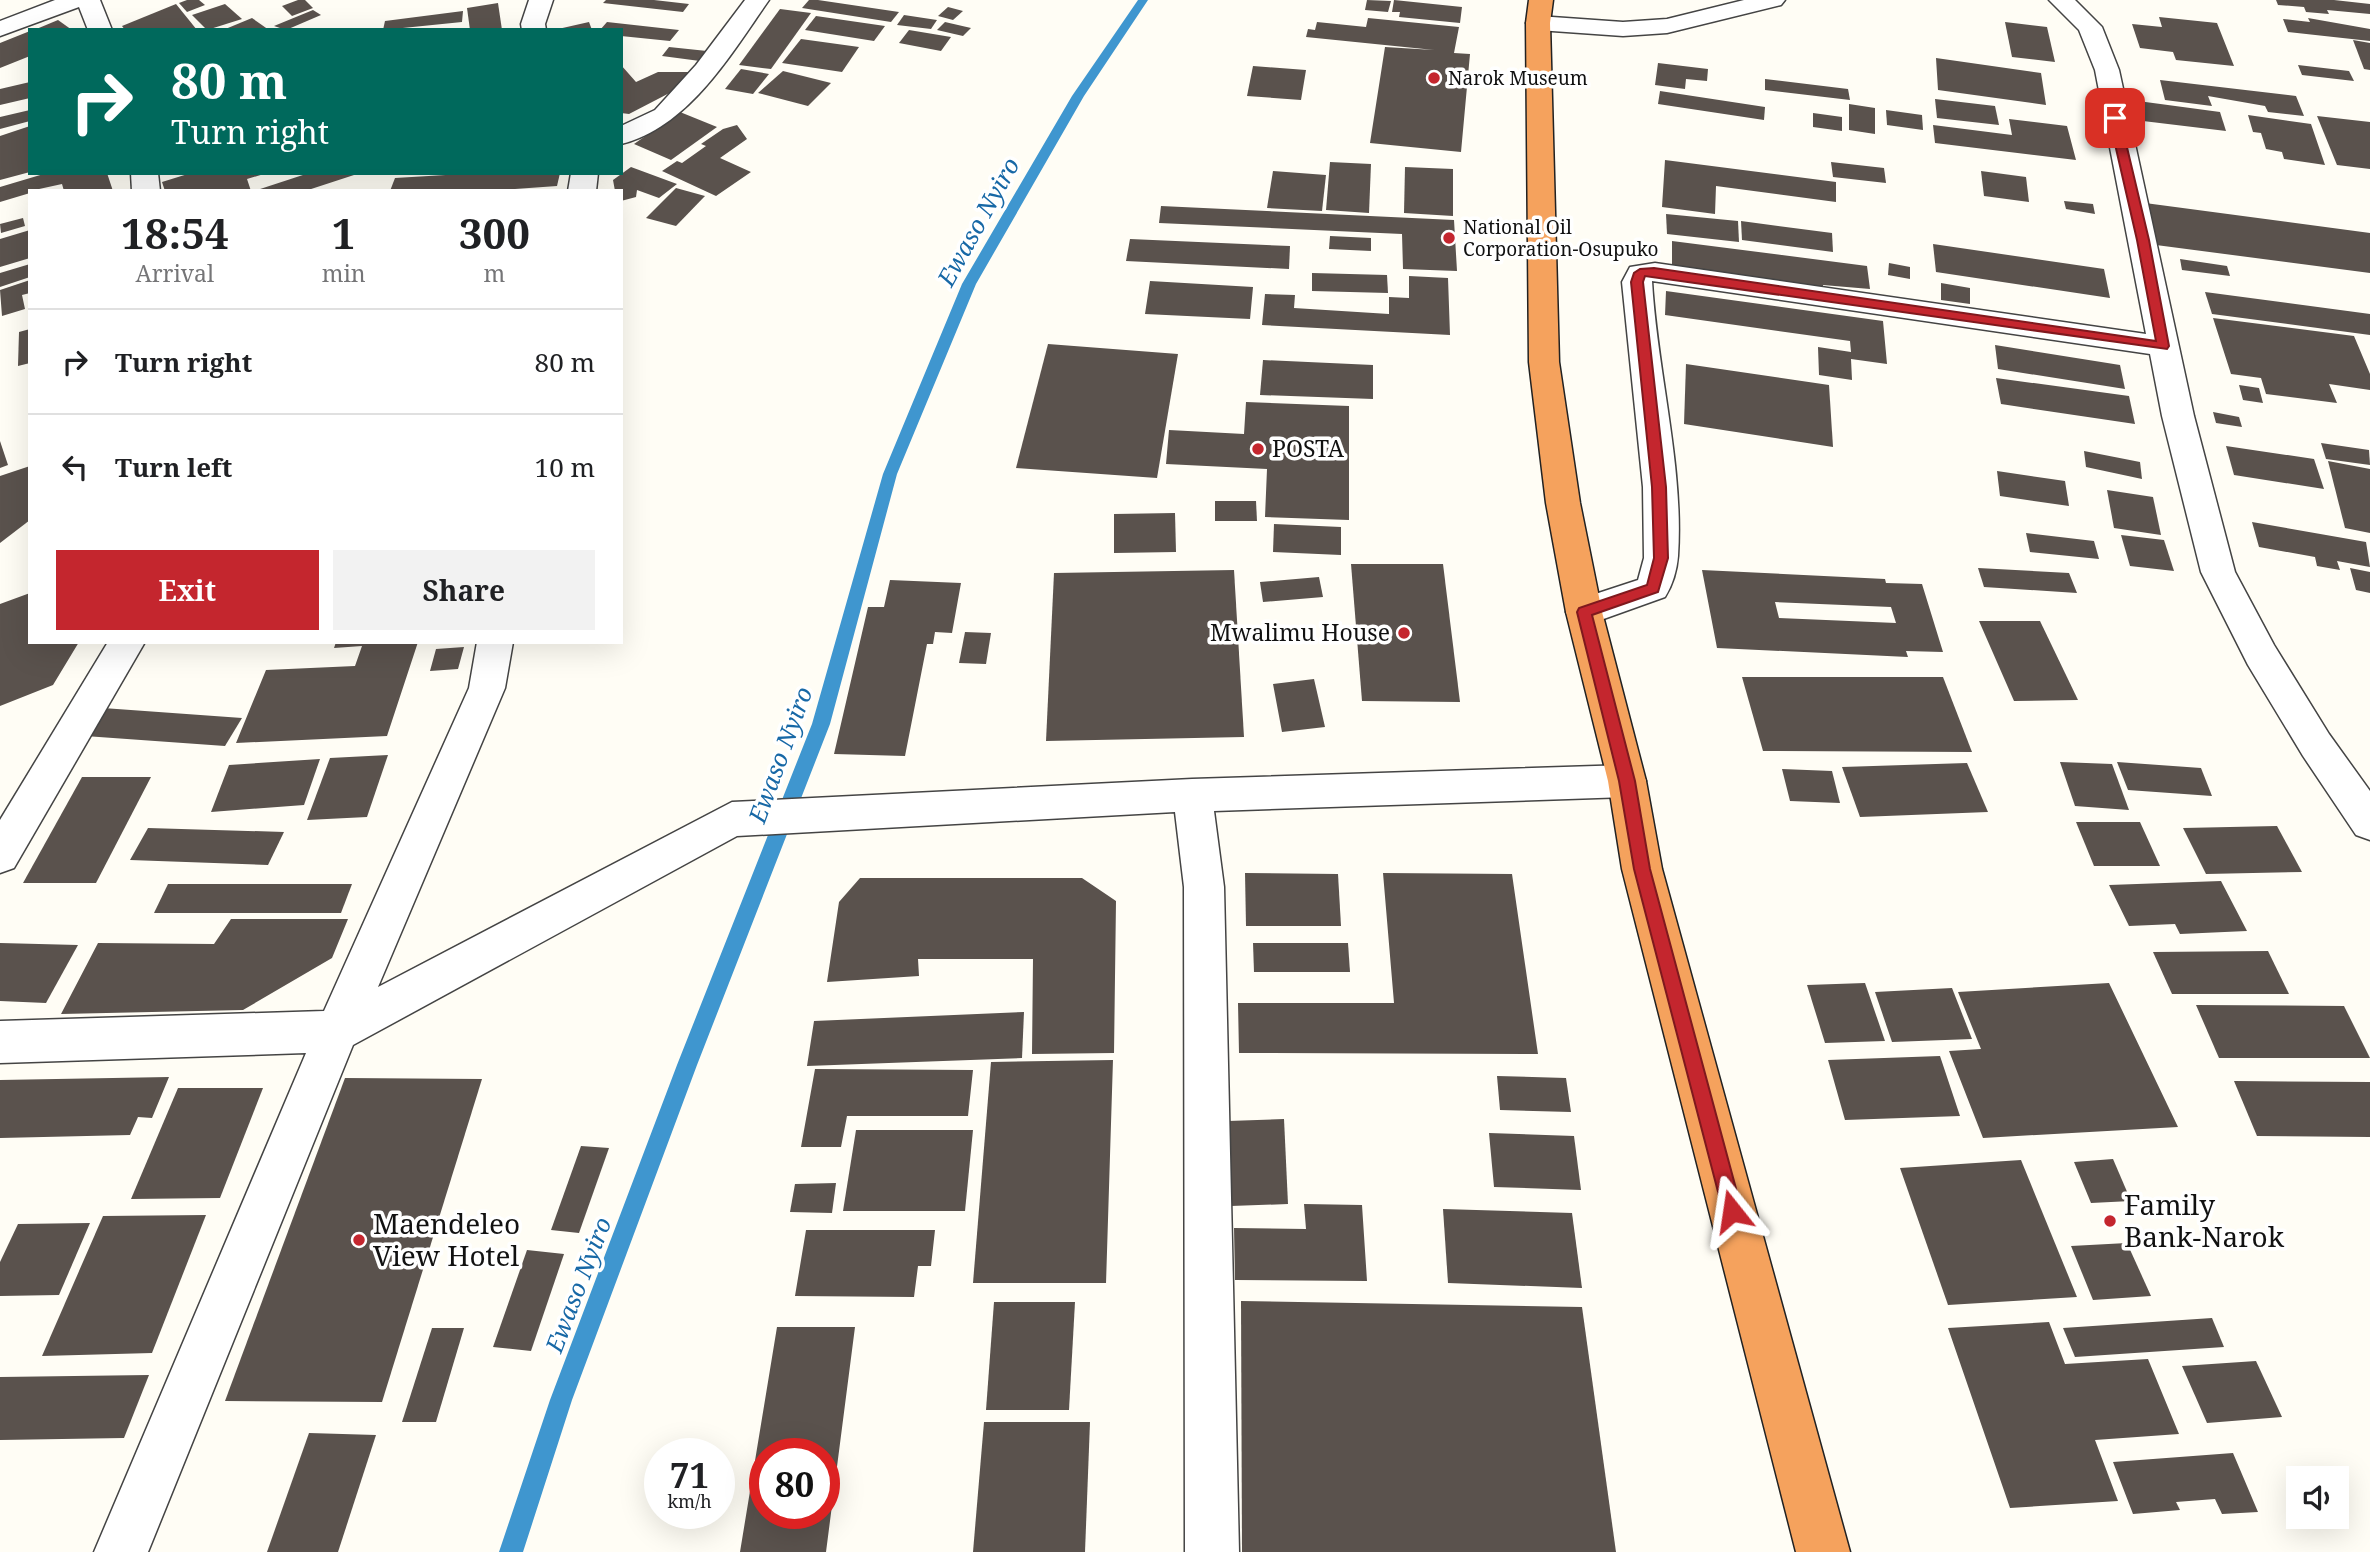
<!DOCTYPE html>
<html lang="en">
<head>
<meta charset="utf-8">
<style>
	:root { --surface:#fff; --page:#f2f2f2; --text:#202124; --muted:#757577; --line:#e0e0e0; --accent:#c4262e }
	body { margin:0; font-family:"Noto Serif",serif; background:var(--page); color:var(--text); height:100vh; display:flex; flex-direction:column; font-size:26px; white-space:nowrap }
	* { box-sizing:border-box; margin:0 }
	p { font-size:23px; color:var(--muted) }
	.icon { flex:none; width:38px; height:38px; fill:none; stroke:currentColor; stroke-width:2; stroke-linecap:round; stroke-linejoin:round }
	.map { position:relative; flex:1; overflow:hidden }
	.panel { position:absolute; left:28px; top:189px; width:595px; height:455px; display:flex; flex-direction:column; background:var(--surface); border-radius:0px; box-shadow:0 7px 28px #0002 }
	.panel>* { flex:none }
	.top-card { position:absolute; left:28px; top:28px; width:595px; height:147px; border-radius:0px; box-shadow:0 7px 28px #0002; background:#00695c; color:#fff; overflow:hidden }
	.buttons { position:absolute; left:2286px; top:1466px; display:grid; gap:14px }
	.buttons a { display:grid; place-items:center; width:63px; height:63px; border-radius:0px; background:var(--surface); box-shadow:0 7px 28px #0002; font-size:35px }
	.speed { position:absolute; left:644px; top:1438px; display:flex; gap:14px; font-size:35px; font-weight:700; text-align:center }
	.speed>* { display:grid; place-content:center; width:91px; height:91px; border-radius:50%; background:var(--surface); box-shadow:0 7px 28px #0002; line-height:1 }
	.speed small { font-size:18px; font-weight:400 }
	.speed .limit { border:10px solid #d22; background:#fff; color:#111 }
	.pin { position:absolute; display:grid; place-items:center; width:60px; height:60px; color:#fff; margin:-30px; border-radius:14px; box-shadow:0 4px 10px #0006 }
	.me { position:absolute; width:77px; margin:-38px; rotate:345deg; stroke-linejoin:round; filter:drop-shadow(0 0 5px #0008) }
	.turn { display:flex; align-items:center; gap:24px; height:147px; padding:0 28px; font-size:32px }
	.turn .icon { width:91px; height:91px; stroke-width:2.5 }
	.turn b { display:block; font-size:49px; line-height:60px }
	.eta { display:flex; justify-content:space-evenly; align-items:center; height:119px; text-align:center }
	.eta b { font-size:42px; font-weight:700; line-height:49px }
	.button { display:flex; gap:14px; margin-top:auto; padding:14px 28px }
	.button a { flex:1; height:80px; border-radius:0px; background:var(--accent); color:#fff; font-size:28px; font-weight:700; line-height:80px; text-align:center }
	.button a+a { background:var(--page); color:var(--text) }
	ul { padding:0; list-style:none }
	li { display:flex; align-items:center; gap:21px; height:105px; padding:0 28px; border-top:2px solid var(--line) }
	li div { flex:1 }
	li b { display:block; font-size:26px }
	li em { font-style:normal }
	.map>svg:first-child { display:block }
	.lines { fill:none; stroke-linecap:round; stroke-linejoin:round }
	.stream { fill:#3f96cf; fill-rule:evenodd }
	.building { fill:#5a524d; fill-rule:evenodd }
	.minor-casing { stroke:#444; stroke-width:3 }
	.highway-casing { stroke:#222; stroke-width:3 }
	.minor { fill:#fff; fill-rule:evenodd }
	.highway { fill:#f5a25d; fill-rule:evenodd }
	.route { fill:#c4262e; stroke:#7f191e; stroke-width:2 }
	.poi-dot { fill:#c4262e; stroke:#fff; stroke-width:2.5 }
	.labels { text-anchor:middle; stroke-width:7; stroke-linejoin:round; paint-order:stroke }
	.far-poi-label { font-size:19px; fill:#111; stroke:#fff; text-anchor:start }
	.poi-label { font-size:23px; fill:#111; stroke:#fff; text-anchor:start }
	.water-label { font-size:24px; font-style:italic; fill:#1768a6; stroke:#fff }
	.near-poi-label { font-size:28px; fill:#111; stroke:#fff; text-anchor:start }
</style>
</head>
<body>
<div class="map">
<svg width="2370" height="1552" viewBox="0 0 2370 1552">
	<rect width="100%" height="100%" fill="#fffdf5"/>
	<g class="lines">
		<polygon class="stream" points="1138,0 1148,0 1084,96 976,284 897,474 830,724 697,1065 572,1400 523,1552 499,1552 550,1400 677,1065 812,724 883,474 962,284 1072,96"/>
	</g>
	<g class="building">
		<polygon points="187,0 199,0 205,5 187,12 179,3"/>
		<polygon points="298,0 305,0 313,8 292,16 282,6"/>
		<polygon points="606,0 654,0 689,4 683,12 603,3"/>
		<polygon points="809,0 818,0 899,12 891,22 802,8"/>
		<polygon points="1367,0 1391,1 1388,12 1365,10"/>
		<polygon points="1394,0 1462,7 1460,23 1399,17 1400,12 1392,12"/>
		<polygon points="2276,0 2334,0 2370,4 2370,14 2327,10 2329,14 2306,12 2304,7 2278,5"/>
		<polygon points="498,3 502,30 470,30 467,8"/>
		<polygon points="176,4 197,30 125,30 122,26"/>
		<polygon points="225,4 242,19 207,30 192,15"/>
		<polygon points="948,7 963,11 953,20 938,16"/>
		<polygon points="780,9 811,13 771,69 739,65"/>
		<polygon points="313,10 321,15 286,30 274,26"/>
		<polygon points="463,11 462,22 383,30 385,21"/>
		<polygon points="904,15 937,20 931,29 897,25"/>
		<polygon points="816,16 885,26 874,41 805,30"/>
		<polygon points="2159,17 2217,23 2234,66 2176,60 2173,52 2140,48 2132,24 2162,27"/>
		<polygon points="252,18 269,30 223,30"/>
		<polygon points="1368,18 1459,27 1454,53 1470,54 1461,152 1370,143 1385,47 1434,50 1306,37 1308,29 1315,30 1317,22 1366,27"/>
		<polygon points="2308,18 2370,29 2370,41 2288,32 2283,19 2310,22"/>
		<polygon points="58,20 72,30 34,30"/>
		<polygon points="589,22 592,30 559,30 558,29"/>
		<polygon points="607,22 679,30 670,41 621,36 621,30 600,30"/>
		<polygon points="945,22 971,28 963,36 937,30"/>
		<polygon points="2005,22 2047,27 2055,62 2012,57"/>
		<polygon points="909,30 951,37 941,51 899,43"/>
		<polygon points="30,31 30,56 0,68 0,43"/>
		<polygon points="801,39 859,47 842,72 782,63"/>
		<polygon points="2353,40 2370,43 2370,70 2364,69"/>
		<polygon points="669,47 707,51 700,61 662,56"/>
		<polygon points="1936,58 2041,73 2046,105 1938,90"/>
		<polygon points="1658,63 1708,69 1707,81 1686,79 1685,89 1655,85"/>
		<polygon points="621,65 636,82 658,72 689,72 683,86 629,114 621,113"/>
		<polygon points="2298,65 2349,71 2354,81 2302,75"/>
		<polygon points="1253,66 1306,70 1301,100 1247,96"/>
		<polygon points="741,69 769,74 753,94 725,89"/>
		<polygon points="783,71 831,83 808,106 758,93"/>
		<polygon points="1765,79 1848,89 1850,100 1765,90"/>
		<polygon points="2160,80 2296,96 2304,116 2268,112 2265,106 2208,96 2212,106 2165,100"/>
		<polygon points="30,82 30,98 0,105 0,89"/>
		<polygon points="1660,91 1765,107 1764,120 1658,104"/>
		<polygon points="1935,99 1995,106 1999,125 1937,118"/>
		<polygon points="2138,101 2220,112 2226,131 2143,121"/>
		<polygon points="1849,104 1875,108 1875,134 1849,130"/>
		<polygon points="30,110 30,121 0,129 0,117"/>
		<polygon points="1886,110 1922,115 1923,130 1887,125"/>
		<polygon points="680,112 717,127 671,160 634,144"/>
		<polygon points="1813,113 1842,117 1842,131 1813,127"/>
		<polygon points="2248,115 2311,124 2325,165 2284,159 2282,152 2266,149 2261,133 2253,132"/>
		<polygon points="2317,116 2370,122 2370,169 2337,165"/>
		<polygon points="2009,119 2067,126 2076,160 1935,143 1933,125 2012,135"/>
		<polygon points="737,125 747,139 720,158 751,172 716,196 662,171 677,161 682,163 706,146 701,144 723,129"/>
		<polygon points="30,126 30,172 0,180 0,136"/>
		<polygon points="1665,160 1836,182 1836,202 1716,186 1715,214 1662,207"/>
		<polygon points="1330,162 1371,164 1369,213 1326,210"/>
		<polygon points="1831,162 1884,168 1886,183 1833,177"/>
		<polygon points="631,167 677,184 659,198 637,190 636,197 621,201 621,191 615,191 613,180"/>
		<polygon points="1405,167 1453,169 1453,216 1404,213"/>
		<polygon points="1273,171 1326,175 1322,211 1267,208"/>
		<polygon points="1981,171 2026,177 2029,202 1984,196"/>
		<polygon points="47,173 107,173 113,191 64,191 62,184 30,191 30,193 0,202 0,187"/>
		<polygon points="191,173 264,173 264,174 247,179 251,191 165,191 162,182"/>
		<polygon points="309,173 353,173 354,175 305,191 254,191"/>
		<polygon points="479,173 560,173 557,186 485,191 390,191 395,178"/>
		<polygon points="676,188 705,196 676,226 646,218"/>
		<polygon points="2064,201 2093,204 2095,214 2066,209"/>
		<polygon points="2145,203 2370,233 2370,273 2156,245"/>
		<polygon points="1161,206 1454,220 1457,271 1403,269 1402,234 1159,223"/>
		<polygon points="1666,214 1738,221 1739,242 1667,234"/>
		<polygon points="23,218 25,226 1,233 0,224"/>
		<polygon points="1741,221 1832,233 1833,252 1742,240"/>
		<polygon points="30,230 30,258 0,267 0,239"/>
		<polygon points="1330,236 1371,238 1371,251 1329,249"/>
		<polygon points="1130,239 1290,246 1289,269 1126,261"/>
		<polygon points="1672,241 1867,266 1870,289 1823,285 1823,288 1672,268"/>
		<polygon points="1933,244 2104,269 2110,298 1936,272"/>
		<polygon points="2180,259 2227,266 2230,276 2182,270"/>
		<polygon points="1889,263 1910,267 1910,279 1888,275"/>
		<polygon points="30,264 30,277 0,287 0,273"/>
		<polygon points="1312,273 1387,275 1388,293 1312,291"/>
		<polygon points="1409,276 1448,278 1450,335 1262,325 1265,294 1295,295 1294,308 1389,314 1389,297 1409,298"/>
		<polygon points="30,280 30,293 22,295 25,309 2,316 0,290"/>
		<polygon points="1150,281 1253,287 1250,319 1145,314"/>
		<polygon points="1941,283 1970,288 1970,304 1941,300"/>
		<polygon points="1666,291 1883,321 1887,364 1851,359 1852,380 1819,375 1818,347 1851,352 1850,341 1665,315"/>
		<polygon points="2205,292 2370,314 2370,335 2212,314"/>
		<polygon points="2213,318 2354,336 2370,374 2370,390 2329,384 2337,403 2266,394 2261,378 2231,374"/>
		<polygon points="30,329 30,363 18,366 19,332"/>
		<polygon points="1048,344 1178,354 1157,478 1016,468"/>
		<polygon points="1995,345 2120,365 2125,389 1998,369"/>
		<polygon points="1263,360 1373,365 1373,399 1260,395"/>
		<polygon points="1686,364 1829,385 1833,447 1684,424"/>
		<polygon points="1996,378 2129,396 2135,424 2001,404"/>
		<polygon points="2239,385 2259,388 2263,403 2243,400"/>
		<polygon points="1246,402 1349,406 1349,520 1265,517 1267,469 1166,464 1169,430 1244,434"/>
		<polygon points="2213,412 2239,417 2242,427 2216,423"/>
		<polygon points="0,441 8,465 0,468"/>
		<polygon points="2321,443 2369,450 2370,465 2326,459"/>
		<polygon points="2226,446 2314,459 2324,489 2234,475"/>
		<polygon points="2084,451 2140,462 2142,479 2086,467"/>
		<polygon points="2328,461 2370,469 2370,533 2345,528"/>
		<polygon points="30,466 30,520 0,543 0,476"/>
		<polygon points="1997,471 2065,481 2069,506 2000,496"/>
		<polygon points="2107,490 2153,497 2161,535 2114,528"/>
		<polygon points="1215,501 1256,501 1257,521 1215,521"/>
		<polygon points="1175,513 1176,552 1114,553 1114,514"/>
		<polygon points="2252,522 2366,542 2370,567 2337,561 2340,570 2317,566 2315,557 2259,547"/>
		<polygon points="1274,524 1341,527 1341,555 1273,552"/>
		<polygon points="2026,533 2094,541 2099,559 2030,552"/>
		<polygon points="2121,535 2164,540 2174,571 2130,566"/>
		<polygon points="1351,564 1443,564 1460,702 1362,701"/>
		<polygon points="1978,568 2069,573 2077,593 1984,587"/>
		<polygon points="2350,568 2370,572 2370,593 2356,590"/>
		<polygon points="1234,570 1244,737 1046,741 1054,573"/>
		<path d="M1702 570 1885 579 1886 583 1922 584 1943 652 1906 651 1908 657 1717 648ZM1775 602 1891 607 1896 623 1779 618Z"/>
		<polygon points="1319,577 1323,597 1263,602 1260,582"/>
		<polygon points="890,580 961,583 952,633 935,632 933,644 927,644 905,756 834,754 868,607 884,607"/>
		<polygon points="30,593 30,642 79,642 53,685 0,706 0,604"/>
		<polygon points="1979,621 2040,621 2078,700 2014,701"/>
		<polygon points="965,632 991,633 986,664 959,663"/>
		<polygon points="336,642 418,642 387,736 236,743 266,670 355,666 362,646 334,648"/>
		<polygon points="464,647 458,669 430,671 436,649"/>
		<polygon points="1742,677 1943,677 1972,752 1763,751"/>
		<polygon points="1314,679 1325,727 1282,732 1273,684"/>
		<polygon points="103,708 242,718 225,746 85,736"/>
		<polygon points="388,755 367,817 307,820 330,758"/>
		<polygon points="320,759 304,805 211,812 229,765"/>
		<polygon points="2060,762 2112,764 2129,810 2075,806"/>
		<polygon points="2117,762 2201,768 2212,796 2128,790"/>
		<polygon points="1967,763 1988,812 1860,817 1842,767"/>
		<polygon points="1782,769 1832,771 1840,803 1790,801"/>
		<polygon points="82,777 151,777 96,883 23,883"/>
		<polygon points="2076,822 2140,822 2160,866 2094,866"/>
		<polygon points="2277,826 2302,872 2206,874 2183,828"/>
		<polygon points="148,828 284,832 268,865 130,860"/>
		<polygon points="1245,873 1338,874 1341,926 1246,926"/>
		<polygon points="1383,873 1512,874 1538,1054 1239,1053 1238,1003 1394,1003"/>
		<polygon points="860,878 1082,878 1116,901 1114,1053 1032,1054 1033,959 918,959 919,976 827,982 839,902"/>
		<polygon points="2221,881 2247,931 2180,934 2175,924 2129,926 2109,885"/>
		<polygon points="168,884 352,884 341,913 154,913"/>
		<polygon points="231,919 348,919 332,958 243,1010 61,1014 98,943 214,944"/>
		<polygon points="0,943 78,945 46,1003 0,1001"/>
		<polygon points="1253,943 1348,943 1350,972 1254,972"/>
		<polygon points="2268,951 2289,994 2172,994 2153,952"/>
		<polygon points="1865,983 1885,1041 1825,1043 1807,985"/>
		<polygon points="2109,983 2178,1127 1983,1138 1949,1051 1981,1049 1958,992"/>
		<polygon points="1952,988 1972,1039 1892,1042 1875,992"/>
		<polygon points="2196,1005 2344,1006 2370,1058 2219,1058"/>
		<polygon points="1024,1012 1022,1058 807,1066 814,1021"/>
		<polygon points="1940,1056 1960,1116 1845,1120 1828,1060"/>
		<polygon points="1113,1060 1106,1283 973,1283 991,1062"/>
		<polygon points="815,1069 973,1070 968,1116 847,1116 841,1147 801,1147"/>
		<polygon points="1497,1076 1566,1078 1571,1112 1500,1110"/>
		<polygon points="169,1077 152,1118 138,1117 130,1135 0,1138 0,1080"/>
		<polygon points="345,1078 482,1079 382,1402 225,1401"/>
		<polygon points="2234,1081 2370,1082 2370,1137 2257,1136"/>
		<polygon points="178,1088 263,1088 220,1198 131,1199"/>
		<polygon points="1284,1119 1288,1204 1231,1206 1228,1121"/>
		<polygon points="856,1130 973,1130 965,1211 843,1211"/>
		<polygon points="1489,1133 1574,1136 1581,1190 1494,1187"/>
		<polygon points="581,1146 609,1148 579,1233 551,1230"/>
		<polygon points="2113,1159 2131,1201 2091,1203 2074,1162"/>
		<polygon points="2021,1160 2077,1297 1948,1305 1900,1168"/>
		<polygon points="836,1183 832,1213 790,1212 795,1184"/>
		<polygon points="1304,1204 1362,1205 1367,1281 1235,1280 1234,1228 1306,1229"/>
		<polygon points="1443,1209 1572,1213 1582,1288 1448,1283"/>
		<polygon points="206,1215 152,1353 42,1356 103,1216"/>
		<polygon points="90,1223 59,1295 0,1296 0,1262 18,1224"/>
		<polygon points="806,1230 935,1230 931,1266 918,1266 914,1297 795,1296"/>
		<polygon points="2127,1243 2151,1296 2093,1300 2071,1246"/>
		<polygon points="527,1250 564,1254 531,1351 493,1347"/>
		<polygon points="1241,1301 1582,1307 1616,1552 1242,1552"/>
		<polygon points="994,1302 1075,1302 1069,1410 986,1410"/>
		<polygon points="2212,1318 2224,1347 2075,1357 2063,1328"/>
		<polygon points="2049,1322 2065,1364 2148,1359 2179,1434 2095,1440 2118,1501 2010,1508 1948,1328"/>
		<path d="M777 1327H855L826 1552H740ZM765 1454H824V1514H765Z"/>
		<polygon points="432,1328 464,1328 436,1422 402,1422"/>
		<polygon points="2256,1361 2282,1417 2207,1423 2182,1366"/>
		<polygon points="149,1375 124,1438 0,1440 0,1377"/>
		<polygon points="984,1422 1090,1422 1085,1552 973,1552"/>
		<polygon points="309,1433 376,1435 338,1552 267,1552"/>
		<polygon points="2233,1453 2258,1512 2222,1514 2215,1499 2176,1502 2180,1510 2133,1514 2113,1462"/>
	</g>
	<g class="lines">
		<g class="minor-casing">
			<g id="minor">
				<polygon points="55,0 100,0 112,30 88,30 79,7 0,36 0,21"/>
				<polygon points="529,0 553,0 545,24 546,30 522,30 521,24"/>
				<path d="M745 0H769C731 54 689 127 621 144V126L655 110 696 65Z"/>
				<polygon points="1744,0 1785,0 1781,5 1667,33 1623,36 1538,30 1529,28 1526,23 1529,18 1538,16 1623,22 1667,19"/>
				<path d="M2049 0H2075L2102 27 2119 70 2194 416 2235 572 2274 645 2329 734 2370 791V840L2356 835 2303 756 2248 665 2201 572 2162 416 2150 354 1652 281C1657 371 1684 466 1678 556 1677 570 1672 586 1665 597L1584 626 1571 622 1566 612 1571 602 1638 580 1644 558 1643 487 1622 282 1630 267 1655 263 2146 334 2095 70 2079 30Z"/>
				<polygon points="131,173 158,173 160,191 132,191"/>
				<polygon points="571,173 598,173 596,191 568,191"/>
				<polygon points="108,642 145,642 14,868 0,873 0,820"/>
				<polygon points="477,642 513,642 505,688 378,987 732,802 1192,779 1627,765 1641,770 1646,781 1641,792 1627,797 1214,811 1224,887 1239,1552 1185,1552 1184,887 1175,812 737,836 353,1045 148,1552 94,1552 306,1053 0,1063 0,1021 324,1011 469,688"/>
			</g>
		</g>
		<g class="highway-casing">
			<polygon id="highway" points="1529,0 1553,0 1550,23 1559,362 1580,503 1602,612 1646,781 1662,869 1850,1552 1796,1552 1622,869 1608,781 1566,612 1546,503 1529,362 1526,23"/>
		</g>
		<use href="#minor" class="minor"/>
		<use href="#highway" class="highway"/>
	</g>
	<polygon class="route" points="2115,115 2120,118 2149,240 2169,346 2167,349 1645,276 1643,282 1666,487 1668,558 1658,592 1592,615 1635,781 1650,869 1742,1211 1739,1217 1732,1220 1725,1217 1723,1211 1634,869 1619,781 1577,612 1579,608 1647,585 1654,558 1652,487 1631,282 1634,273 1640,269 1654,268 2156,341 2137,240 2109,118"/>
	<g class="poi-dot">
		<circle cx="1434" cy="78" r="7"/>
		<circle cx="1449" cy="238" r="7"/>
		<circle cx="1258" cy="449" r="7"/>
		<circle cx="1404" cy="633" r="7"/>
		<circle cx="2110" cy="1221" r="7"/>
		<circle cx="359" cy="1240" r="7"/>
	</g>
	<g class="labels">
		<g class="far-poi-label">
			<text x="1448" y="85">Narok Museum</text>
			<text x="1463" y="234">National Oil<tspan x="1463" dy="22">Corporation-Osupuko</tspan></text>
		</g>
		<g class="poi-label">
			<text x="1272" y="457">POSTA</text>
			<text x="1390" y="641" text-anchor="end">Mwalimu House</text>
		</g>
		<g class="water-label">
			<text transform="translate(979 222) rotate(-61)" y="8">Ewaso Nyiro</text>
			<text transform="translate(781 755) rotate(-70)" y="8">Ewaso Nyiro</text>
			<text transform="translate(579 1285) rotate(-69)" y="8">Ewaso Nyiro</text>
		</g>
		<g class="near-poi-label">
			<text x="2124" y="1215">Family<tspan x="2124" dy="32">Bank-Narok</tspan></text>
			<text x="373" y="1234">Maendeleo<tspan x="373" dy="32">View Hotel</tspan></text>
		</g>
	</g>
</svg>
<div class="buttons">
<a><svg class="icon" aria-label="sound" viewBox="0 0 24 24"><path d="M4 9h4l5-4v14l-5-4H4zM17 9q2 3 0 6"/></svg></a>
</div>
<div class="speed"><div>71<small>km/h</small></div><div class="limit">80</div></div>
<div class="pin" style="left:2115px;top:118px;background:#d93025"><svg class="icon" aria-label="arrive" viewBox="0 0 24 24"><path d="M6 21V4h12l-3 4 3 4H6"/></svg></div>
<svg class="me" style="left:1732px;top:1211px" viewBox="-20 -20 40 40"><path d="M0-17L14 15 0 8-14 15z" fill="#c4262e" stroke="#fff" stroke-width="4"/></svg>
<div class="top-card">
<div class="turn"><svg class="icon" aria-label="right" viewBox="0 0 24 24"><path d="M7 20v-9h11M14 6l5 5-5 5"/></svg><div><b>80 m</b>Turn right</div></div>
</div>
<section class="panel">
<div class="eta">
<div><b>18:54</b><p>Arrival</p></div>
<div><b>1</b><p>min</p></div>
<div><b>300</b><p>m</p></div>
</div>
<ul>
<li><svg class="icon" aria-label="right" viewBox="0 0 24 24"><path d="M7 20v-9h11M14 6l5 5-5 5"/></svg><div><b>Turn right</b></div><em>80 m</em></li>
<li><svg class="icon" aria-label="left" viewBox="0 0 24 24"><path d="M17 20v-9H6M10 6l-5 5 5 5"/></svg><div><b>Turn left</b></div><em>10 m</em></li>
</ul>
<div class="button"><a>Exit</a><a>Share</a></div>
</section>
</div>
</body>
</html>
